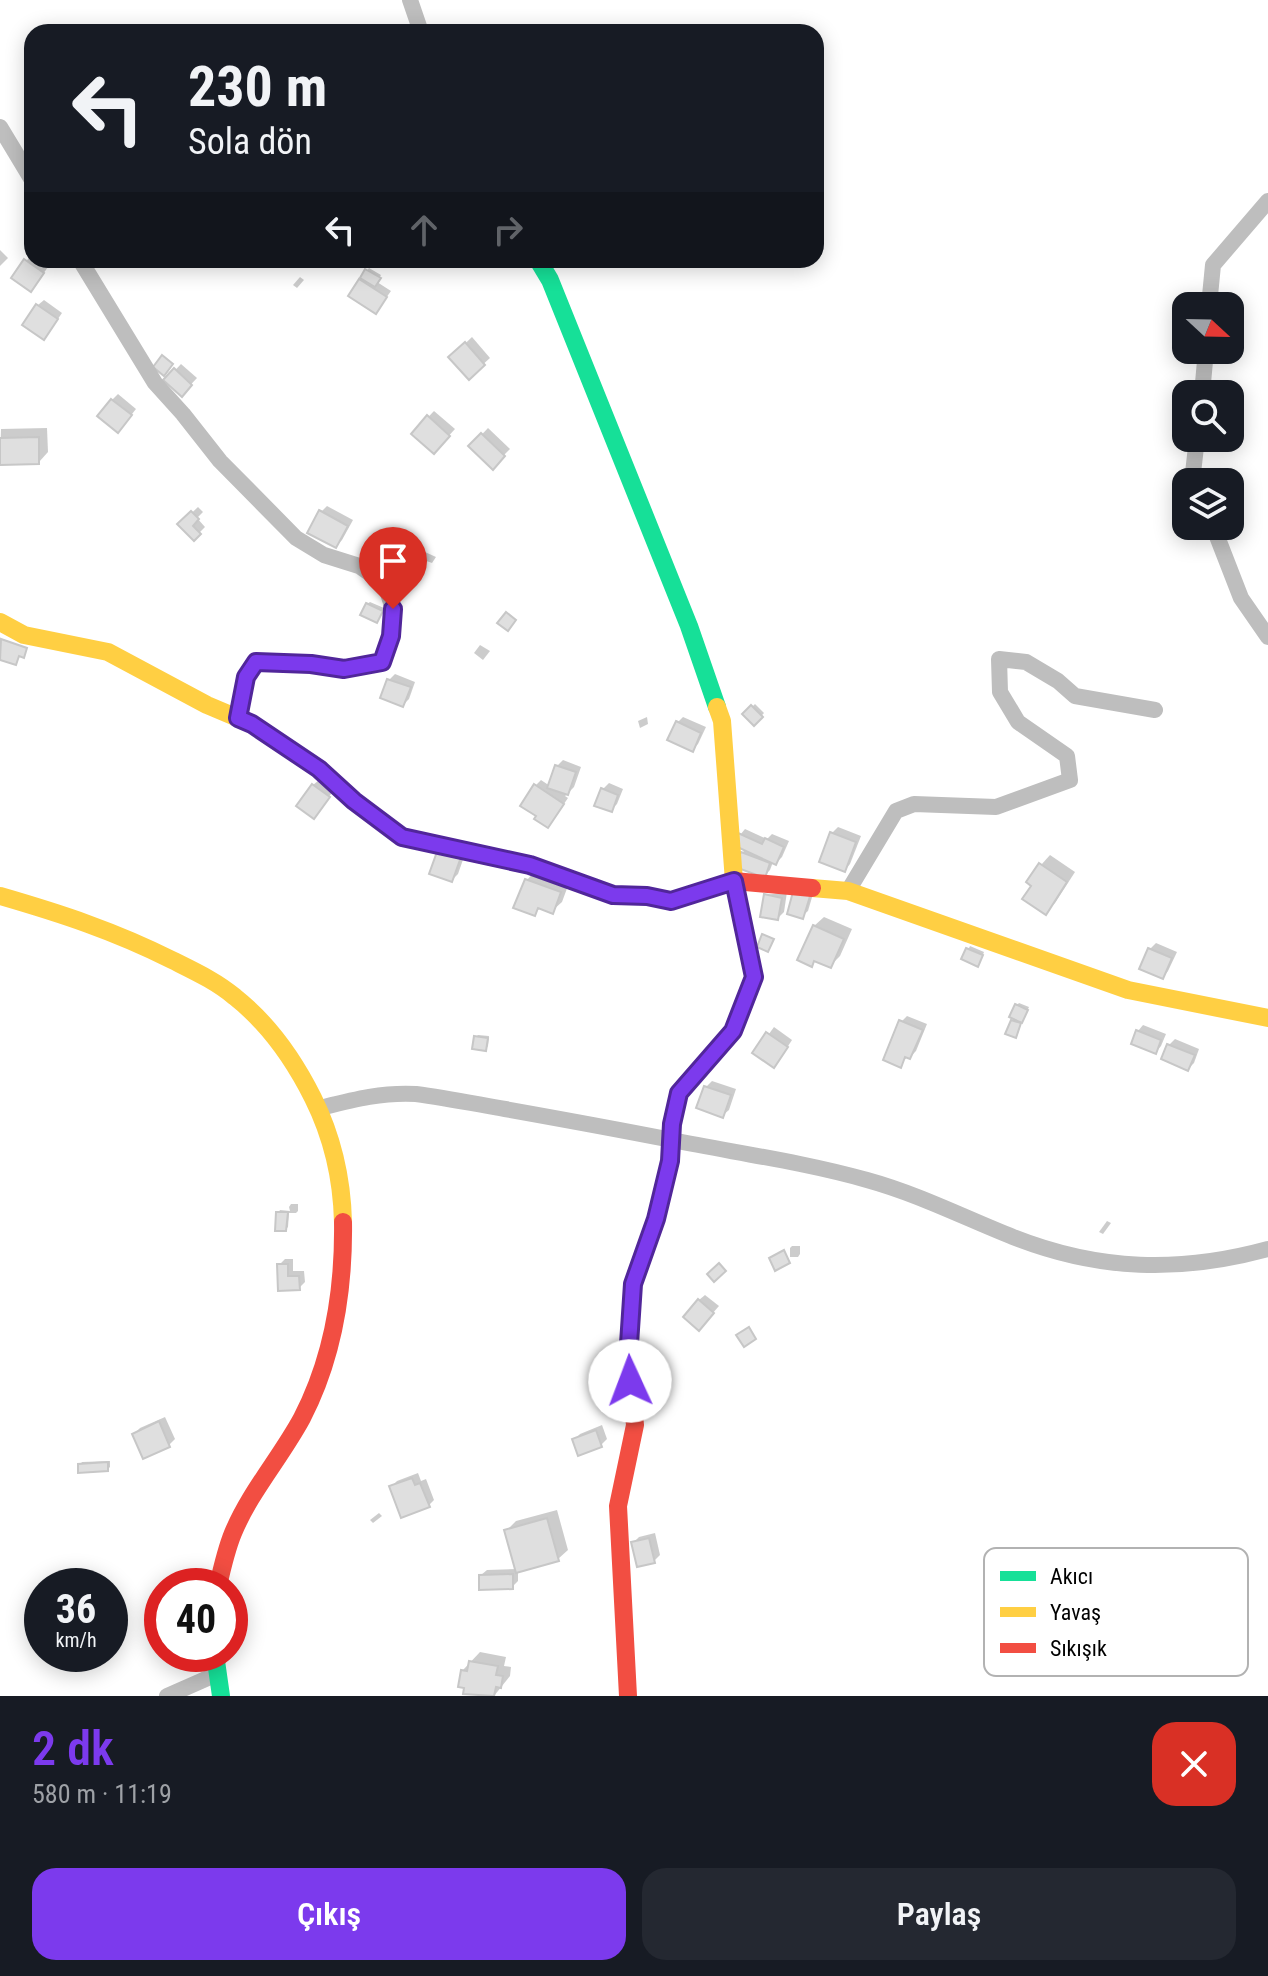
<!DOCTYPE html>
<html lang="tr">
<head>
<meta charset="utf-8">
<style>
	:root { --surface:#171b24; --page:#242831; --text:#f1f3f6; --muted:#9ea1a6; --accent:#7c3aed }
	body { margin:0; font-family:"Roboto Condensed",sans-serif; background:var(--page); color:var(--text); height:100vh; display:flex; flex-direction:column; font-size:30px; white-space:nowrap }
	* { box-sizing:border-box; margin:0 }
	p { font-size:26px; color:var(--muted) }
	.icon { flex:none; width:44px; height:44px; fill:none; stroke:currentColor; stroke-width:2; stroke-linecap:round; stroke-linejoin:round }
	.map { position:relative; height:1696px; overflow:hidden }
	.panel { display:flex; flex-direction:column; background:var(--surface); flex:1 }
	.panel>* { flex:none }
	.top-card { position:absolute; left:24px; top:24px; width:800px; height:244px; border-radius:24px; box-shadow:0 4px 20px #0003; background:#171b24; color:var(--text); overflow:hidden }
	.needle { width:52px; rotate:112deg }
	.controls { position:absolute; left:1172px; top:292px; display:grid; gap:16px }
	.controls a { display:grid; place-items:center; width:72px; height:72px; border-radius:16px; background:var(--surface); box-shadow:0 4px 20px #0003; font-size:40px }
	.speed { position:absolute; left:24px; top:1568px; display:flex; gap:16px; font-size:40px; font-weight:700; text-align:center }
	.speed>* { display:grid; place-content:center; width:104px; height:104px; border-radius:50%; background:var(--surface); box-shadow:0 4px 20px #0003; line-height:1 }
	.speed small { font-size:20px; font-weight:400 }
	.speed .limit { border:12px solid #d22; background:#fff; color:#111 }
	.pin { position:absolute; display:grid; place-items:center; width:68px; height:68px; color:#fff; margin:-82px -34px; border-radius:50% 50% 50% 0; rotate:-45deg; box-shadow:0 0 8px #0007 }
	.pin .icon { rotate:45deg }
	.me { position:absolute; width:88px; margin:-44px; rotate:358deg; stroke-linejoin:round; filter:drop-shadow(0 0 6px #0008) }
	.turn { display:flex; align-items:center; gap:28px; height:168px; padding:0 32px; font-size:36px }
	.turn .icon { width:104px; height:104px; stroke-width:2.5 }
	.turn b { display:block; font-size:56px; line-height:68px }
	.lanes { display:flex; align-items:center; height:76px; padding:0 32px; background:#0003; justify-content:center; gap:40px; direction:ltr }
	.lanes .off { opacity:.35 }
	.round { display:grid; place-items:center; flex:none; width:84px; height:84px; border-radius:24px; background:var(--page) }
	.headline { display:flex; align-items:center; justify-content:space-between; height:136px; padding:0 32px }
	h1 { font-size:48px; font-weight:600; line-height:60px; color:var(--accent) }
	.primary-button { display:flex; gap:16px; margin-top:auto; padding:16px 32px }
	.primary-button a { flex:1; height:92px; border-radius:24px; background:var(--accent); color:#fff; font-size:32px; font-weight:600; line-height:92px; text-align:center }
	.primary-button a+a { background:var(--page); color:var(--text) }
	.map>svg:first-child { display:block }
	.shadow { fill:#0003 }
	.building { fill:#dfdfdf; stroke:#c7c7c7; stroke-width:2 }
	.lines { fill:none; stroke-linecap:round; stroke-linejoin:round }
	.street { stroke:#bebebe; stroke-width:16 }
	.fast { stroke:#16e098; stroke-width:18 }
	.slow { stroke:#ffcf43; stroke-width:18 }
	.jam { stroke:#f24e42; stroke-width:18 }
	.route-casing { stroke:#51269a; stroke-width:20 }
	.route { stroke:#7c3aed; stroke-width:14 }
	.key { fill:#fff; stroke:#b2b2b2; stroke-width:2 }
	.key-label { font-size:22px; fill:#000 }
</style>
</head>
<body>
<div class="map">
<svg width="1268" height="1696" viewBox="0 0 1268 1696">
	<rect width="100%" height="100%" fill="#fff"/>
	<g class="shadow">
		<polygon points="0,250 8,258 0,266"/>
		<polygon points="32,255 32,260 39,260 48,267 36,284 26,261"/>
		<polygon points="369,268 381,275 377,282 391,291 376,312 360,280"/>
		<polygon points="300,277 304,280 297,288 293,285"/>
		<polygon points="44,300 62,313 49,332 38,305"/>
		<polygon points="472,337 490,358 469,377 451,357"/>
		<polygon points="181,364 197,378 182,394 166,380"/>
		<polygon points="118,394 136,409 124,424 112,400"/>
		<polygon points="434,411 455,429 434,452 413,433"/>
		<polygon points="47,428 48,452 39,462 0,463 1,429"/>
		<polygon points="488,428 510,449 492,467 471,446"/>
		<polygon points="327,506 353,520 342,540 336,546 321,512"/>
		<polygon points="198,507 203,512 197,518 205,527 194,538 180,524"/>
		<polygon points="425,552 436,557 432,563 421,559"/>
		<polygon points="370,602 384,608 379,618 367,604"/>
		<polygon points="480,645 490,651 483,660 474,653"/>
		<polygon points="395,674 415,682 409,699 403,705 389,680"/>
		<polygon points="755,704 764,713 754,724 745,714"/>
		<polygon points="647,717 648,724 640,728 638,721"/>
		<polygon points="683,717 706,727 698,744 692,750 677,723"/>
		<polygon points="563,760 581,767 574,787 565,796 568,798 553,820 535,786 541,780 550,786 557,766"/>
		<polygon points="319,780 334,790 319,810 313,785"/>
		<polygon points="609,783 623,789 617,804 611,810 603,789"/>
		<polygon points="838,827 861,836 850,864 845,870 832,833"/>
		<polygon points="745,829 767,839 772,834 789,841 782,857 776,863 773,862 770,870 764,876 742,853 746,849 740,835"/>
		<polygon points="466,851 458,874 452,880 432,873"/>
		<polygon points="1050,855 1075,872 1055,903 1045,912 1041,865"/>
		<polygon points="536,870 569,883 562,902 552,911 541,907 534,914 527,880"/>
		<polygon points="815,887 808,911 802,916 789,913"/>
		<polygon points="787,892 784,912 778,918 766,895"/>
		<polygon points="824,917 852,929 840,956 830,966 816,959 811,964 814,926"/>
		<polygon points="1156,943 1177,952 1168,971 1163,977 1142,968 1150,949"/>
		<polygon points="970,946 984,952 980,962 964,958"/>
		<polygon points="1019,1003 1029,1007 1017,1033 1013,1021 1016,1018 1017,1005"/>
		<polygon points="907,1016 927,1024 916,1051 910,1057 908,1056 900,1065 901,1022"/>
		<polygon points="1143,1025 1166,1034 1161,1046 1156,1052 1138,1031"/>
		<polygon points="774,1027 792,1040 779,1060 755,1053"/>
		<polygon points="478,1035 489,1036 488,1046 486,1049 476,1037"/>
		<polygon points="1175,1039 1199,1049 1194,1063 1188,1069 1163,1058 1169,1045"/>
		<polygon points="712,1081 736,1089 729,1110 723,1115 706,1087"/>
		<polygon points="291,1204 298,1204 298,1211 296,1213 289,1213 288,1227 286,1229 278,1213 280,1210 290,1211 289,1207"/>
		<polygon points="1107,1221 1111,1223 1103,1234 1099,1232"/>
		<polygon points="792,1246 800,1246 800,1254 798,1257 790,1257 790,1248"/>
		<polygon points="285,1259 293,1259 293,1271 304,1271 305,1282 299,1288 280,1289 279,1265"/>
		<polygon points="705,1295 719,1306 705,1322 699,1300"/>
		<polygon points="165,1417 175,1439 169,1445 134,1434 140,1428"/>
		<polygon points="602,1425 607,1439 601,1445 574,1440 580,1434"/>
		<polygon points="110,1461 110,1467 108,1469 80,1465 82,1462"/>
		<polygon points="418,1473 421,1481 426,1479 434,1500 428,1506 391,1487 397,1481"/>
		<polygon points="557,1510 568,1550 558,1559 518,1571 518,1581 512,1587 481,1575 487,1570 517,1569 506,1531 516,1521"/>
		<polygon points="379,1513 382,1516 373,1523 370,1520"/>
		<polygon points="655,1533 660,1555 654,1561 633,1543 639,1537"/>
		<polygon points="480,1652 506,1657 504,1666 511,1667 510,1676 494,1696 465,1693 463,1670"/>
	</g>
	<g class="building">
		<polygon points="24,259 44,273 31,292 11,278"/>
		<polygon points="365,269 381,278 375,287 360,278"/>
		<polygon points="359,279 387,297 376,314 348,296"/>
		<polygon points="36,304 58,319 44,340 22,325"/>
		<polygon points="465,342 485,365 469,380 448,357"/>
		<polygon points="162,355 173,364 164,376 153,367"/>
		<polygon points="174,368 192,385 182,397 163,380"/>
		<polygon points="111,399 132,415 118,433 97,416"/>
		<polygon points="427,415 450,436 434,454 411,434"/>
		<polygon points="481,433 505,456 493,470 468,446"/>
		<polygon points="39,437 39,464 0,465 0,438"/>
		<polygon points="319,510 348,526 336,548 307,533"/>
		<polygon points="191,511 199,519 193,526 201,534 194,541 177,524"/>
		<polygon points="366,603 383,611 377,623 360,615"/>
		<polygon points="506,612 516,620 508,631 497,623"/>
		<polygon points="1,639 27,648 24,658 19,656 16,665 0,660"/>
		<polygon points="387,679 411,687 403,707 380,698"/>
		<polygon points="751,705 763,717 754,726 742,714"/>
		<polygon points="676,721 701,733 693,752 667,740"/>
		<polygon points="555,765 576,772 568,795 547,788"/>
		<polygon points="312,784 330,797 314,819 296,806"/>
		<polygon points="534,784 564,804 548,828 534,819 536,816 520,806"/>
		<polygon points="601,788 618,795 612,812 594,806"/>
		<polygon points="830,832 856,842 845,872 819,862"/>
		<polygon points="738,833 762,844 765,838 784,847 776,865 733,845"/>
		<polygon points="438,849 461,857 452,882 429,874"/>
		<polygon points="741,852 770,863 765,878 735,867"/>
		<polygon points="1039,863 1067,882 1046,915 1022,899 1031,886 1026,882"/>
		<polygon points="525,879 561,892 553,914 538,908 535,916 513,908"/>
		<polygon points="794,888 811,893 803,919 787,914"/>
		<polygon points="764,894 782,898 778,920 760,917"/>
		<polygon points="813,925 844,939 831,968 814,961 812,967 797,960"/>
		<polygon points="762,934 774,939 768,952 757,947"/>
		<polygon points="966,948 983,955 978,967 961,959"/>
		<polygon points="1148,948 1172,958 1163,979 1139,969"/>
		<polygon points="1015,1004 1028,1010 1022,1023 1009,1017"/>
		<polygon points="899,1020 923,1030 910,1059 905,1057 901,1068 883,1060"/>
		<polygon points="1011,1020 1021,1023 1016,1038 1005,1034"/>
		<polygon points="1136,1030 1161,1040 1156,1054 1131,1044"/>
		<polygon points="766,1032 788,1047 774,1068 752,1053"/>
		<polygon points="474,1036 488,1038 486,1051 472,1049"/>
		<polygon points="1167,1044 1195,1055 1188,1071 1161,1059"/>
		<polygon points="704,1086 731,1095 723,1118 696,1108"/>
		<polygon points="276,1212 288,1212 286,1231 275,1231"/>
		<polygon points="784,1250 790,1263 775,1271 769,1258"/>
		<polygon points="719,1263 726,1271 714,1282 707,1274"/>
		<polygon points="277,1264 288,1264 288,1276 299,1276 300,1290 278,1291"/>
		<polygon points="698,1299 714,1313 699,1331 683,1317"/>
		<polygon points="749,1327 756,1339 744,1347 736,1335"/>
		<polygon points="159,1421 170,1447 143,1459 132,1434"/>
		<polygon points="596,1430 602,1447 578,1456 572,1439"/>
		<polygon points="108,1462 108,1471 78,1473 78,1464"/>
		<polygon points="412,1478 415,1485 420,1483 430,1507 401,1518 389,1486"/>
		<polygon points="547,1518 559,1561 516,1573 504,1530"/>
		<polygon points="649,1538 655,1563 637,1567 631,1542"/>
		<polygon points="513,1574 513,1589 479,1590 479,1575"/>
		<polygon points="469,1661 498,1666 496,1675 503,1676 501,1688 496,1687 494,1696 463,1694 464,1688 458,1687 461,1670 467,1671"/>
	</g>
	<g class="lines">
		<g class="street">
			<polyline points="410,0 421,32"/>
			<polyline points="0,127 32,180"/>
			<polyline points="80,260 155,383 183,414 220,461 296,538 324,555 359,566 385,584 393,609 391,636 382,662 362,667 344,669 311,664 256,662 246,677 238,718"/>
			<polyline points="1209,306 1213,265 1268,201"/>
			<polyline points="1202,394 1206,350"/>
			<polyline points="1196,482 1193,473 1197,438"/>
			<polyline points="1213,526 1241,598 1268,637"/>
			<polyline points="848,891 896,811 914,804 996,807 1070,780 1067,756 1018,722 1000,692 999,659 1026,662 1058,681 1075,696 1155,710"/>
			<path d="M320 1108C352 1100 382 1092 416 1094 446 1098 476 1104 505 1109 561 1119 616 1129 672 1140 737 1153 803 1162 867 1180 918 1194 965 1218 1013 1237 1099 1271 1180 1273 1268 1249"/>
			<polyline points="167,1696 217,1674"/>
		</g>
		<g class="fast">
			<polyline points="538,260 550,280 689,626 717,707"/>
			<polyline points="215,1654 221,1696"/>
		</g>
		<g class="slow">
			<polyline points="0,622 24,635 108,652 207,705 252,724 319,769 354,801 402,837 460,850"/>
			<polyline points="812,888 848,891 1128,990 1268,1018"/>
			<path d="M0 896C62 914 114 931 172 960 194 971 216 981 235 997 269 1024 294 1060 313 1098 332 1136 342 1180 343 1222"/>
			<polyline points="670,1160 672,1124 679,1093 733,1031 754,977 734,881 722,721 717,707"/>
		</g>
		<g class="jam">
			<polyline points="460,850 530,865 613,895 647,896 671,901 734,881 812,888"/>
			<path d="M218 1586C222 1568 226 1550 233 1533 250 1492 281 1457 302 1418 333 1358 344 1289 343 1222"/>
			<polyline points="628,1696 618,1506 635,1425 628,1359 633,1284 656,1219 670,1160"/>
		</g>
	</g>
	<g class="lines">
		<g class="route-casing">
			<polyline id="route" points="393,609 391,636 382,662 344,669 311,664 256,662 246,677 238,718 252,724 319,769 354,801 402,837 530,865 613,895 647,896 671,901 734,881 754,977 733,1031 679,1093 672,1124 670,1161 656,1219 633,1284 628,1359 630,1381"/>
		</g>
		<use href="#route" class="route"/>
	</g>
	<rect x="984" y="1548" width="264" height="128" rx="12" class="key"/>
	<rect x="1000" y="1571" width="36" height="10" fill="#16e098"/>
	<rect x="1000" y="1607" width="36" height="10" fill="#ffcf43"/>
	<rect x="1000" y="1643" width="36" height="10" fill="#f24e42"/>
	<g class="key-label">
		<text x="1050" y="1584">Akıcı</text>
		<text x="1050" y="1620">Yavaş</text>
		<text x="1050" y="1656">Sıkışık</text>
	</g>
</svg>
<div class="controls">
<a><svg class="needle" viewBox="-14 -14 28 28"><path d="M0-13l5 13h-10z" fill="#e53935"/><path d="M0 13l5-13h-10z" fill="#9ea1a6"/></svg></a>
<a><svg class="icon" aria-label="search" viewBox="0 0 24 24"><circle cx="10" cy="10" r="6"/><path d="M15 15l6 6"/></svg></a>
<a><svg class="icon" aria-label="layers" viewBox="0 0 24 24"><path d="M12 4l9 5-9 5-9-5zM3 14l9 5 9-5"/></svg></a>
</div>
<div class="speed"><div>36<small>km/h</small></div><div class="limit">40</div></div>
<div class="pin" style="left:393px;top:609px;background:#d93025"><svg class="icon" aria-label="arrive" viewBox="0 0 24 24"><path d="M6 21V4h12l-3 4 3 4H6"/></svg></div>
<svg class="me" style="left:630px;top:1381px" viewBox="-20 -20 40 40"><circle r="19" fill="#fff"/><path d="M0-13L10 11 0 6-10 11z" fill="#7c3aed"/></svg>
<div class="top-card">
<div class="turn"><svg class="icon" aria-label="left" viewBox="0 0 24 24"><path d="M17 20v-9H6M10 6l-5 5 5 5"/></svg><div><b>230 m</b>Sola dön</div></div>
<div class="lanes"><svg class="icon" aria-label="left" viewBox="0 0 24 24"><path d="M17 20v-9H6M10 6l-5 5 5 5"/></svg><svg class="icon off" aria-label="ahead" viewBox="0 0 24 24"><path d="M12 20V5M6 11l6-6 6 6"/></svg><svg class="icon off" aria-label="right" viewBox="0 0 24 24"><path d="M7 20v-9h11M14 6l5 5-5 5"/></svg></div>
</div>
</div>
<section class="panel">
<div class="headline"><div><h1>2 dk</h1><p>580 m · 11:19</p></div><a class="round" style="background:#d93025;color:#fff"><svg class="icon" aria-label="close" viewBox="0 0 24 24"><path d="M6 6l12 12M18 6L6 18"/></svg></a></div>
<div class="primary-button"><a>Çıkış</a><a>Paylaş</a></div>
</section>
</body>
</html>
